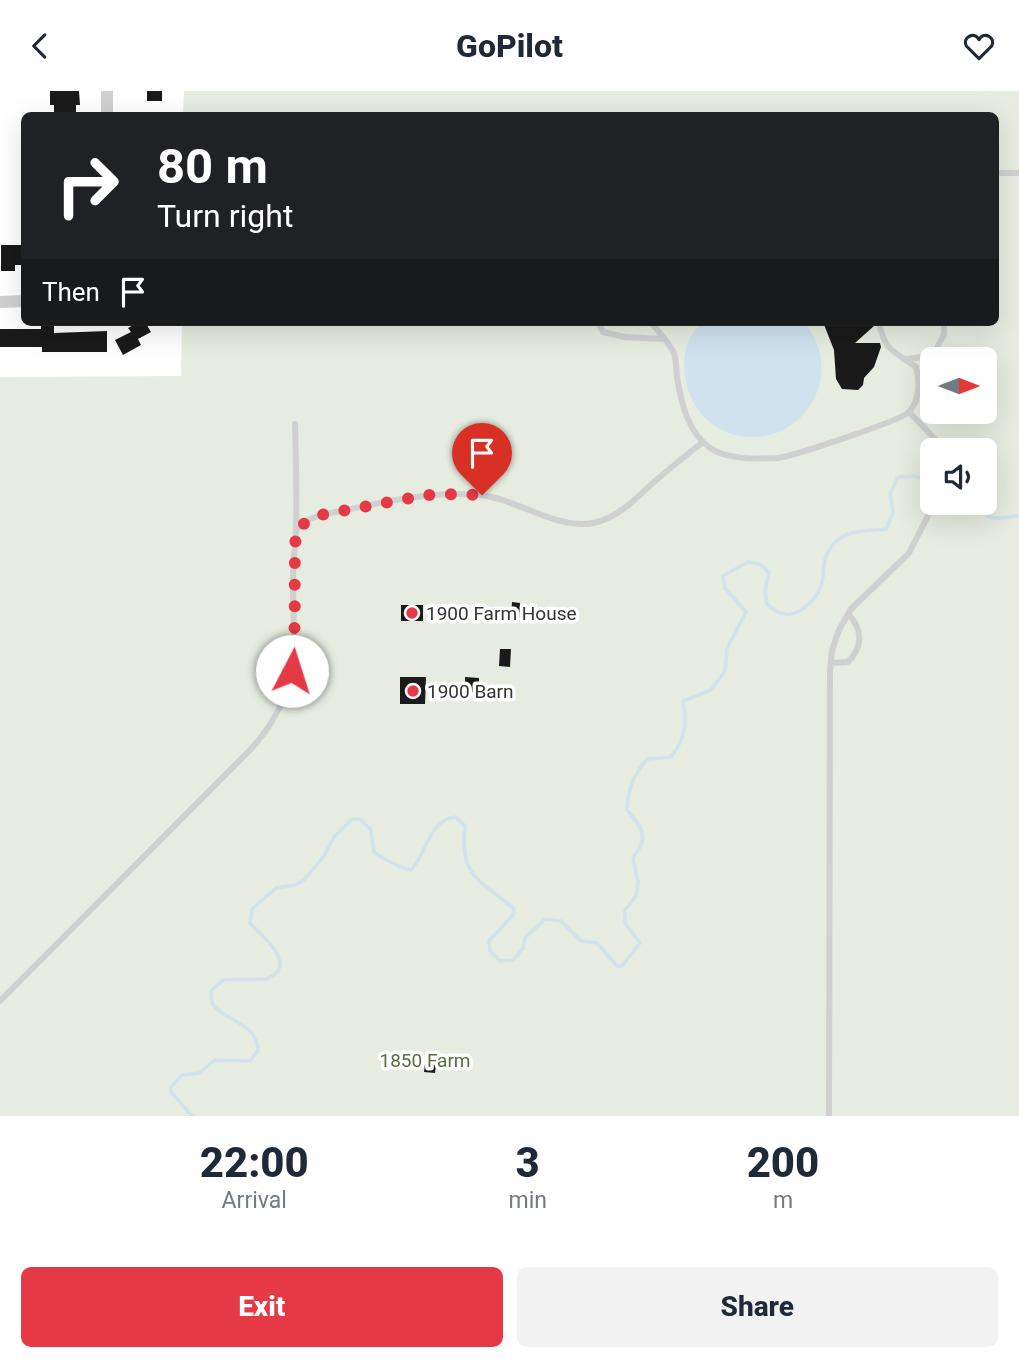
<!DOCTYPE html>
<html lang="en">
<head>
<meta charset="utf-8">
<style>
	:root { --surface:#fff; --page:#f2f2f3; --text:#1f2937; --muted:#747a83; --accent:#e63946 }
	body { margin:0; font-family:Roboto,sans-serif; background:var(--page); color:var(--text); height:100vh; display:flex; flex-direction:column; font-size:26px; white-space:nowrap }
	* { box-sizing:border-box; margin:0 }
	p { font-size:23px; color:var(--muted) }
	.icon { flex:none; width:38px; height:38px; fill:none; stroke:currentColor; stroke-width:2; stroke-linecap:round; stroke-linejoin:round }
	.map { position:relative; height:1025px; overflow:hidden }
	.details { display:flex; flex-direction:column; background:var(--surface); flex:1 }
	.details>* { flex:none }
	.hud { position:absolute; left:21px; top:21px; width:978px; height:214px; border-radius:10px; box-shadow:0 7px 28px #0002; background:#202124; color:#fff; overflow:hidden }
	.needle { width:46px; rotate:90deg }
	.controls { position:absolute; left:920px; top:256px; display:grid; gap:14px }
	.controls a { display:grid; place-items:center; width:77px; height:77px; border-radius:10px; background:var(--surface); box-shadow:0 7px 28px #0002; font-size:35px }
	.pin { position:absolute; display:grid; place-items:center; width:60px; height:60px; color:#fff; margin:-72px -30px; border-radius:50% 50% 50% 0; rotate:-45deg; box-shadow:0 0 7px #0007 }
	.pin .icon { rotate:45deg }
	.me { position:absolute; width:77px; margin:-38px; rotate:5deg; stroke-linejoin:round; filter:drop-shadow(0 0 5px #0008) }
	.turn { display:flex; align-items:center; gap:24px; height:147px; padding:0 21px; font-size:32px }
	.turn .icon { width:91px; height:91px; stroke-width:2.5 }
	.turn b { display:block; font-size:49px; line-height:60px }
	.then { display:flex; align-items:center; height:66px; padding:0 21px; background:#0003; gap:14px; font-size:26px }
	.eta { display:flex; justify-content:space-evenly; align-items:center; height:119px; text-align:center }
	.eta b { font-size:42px; font-weight:800; line-height:49px }
	.button { display:flex; gap:14px; margin-top:auto; padding:14px 21px }
	.button a { flex:1; height:80px; border-radius:10px; background:var(--accent); color:#fff; font-size:28px; font-weight:800; line-height:80px; text-align:center }
	.button a+a { background:var(--page); color:var(--text) }
	header { display:flex; justify-content:space-between; align-items:center; height:91px; padding:0 21px; background:var(--surface); font-size:32px; font-weight:800 }
	.map>svg:first-child { display:block }
	.green { fill:#e6ecdf; fill-rule:evenodd }
	.water { fill:#cfe2ee }
	.lines { fill:none; stroke-linecap:round; stroke-linejoin:round }
	.stream { stroke:#cfe2ee; stroke-width:3.5 }
	.building { fill:#1a1a1a }
	.lane { stroke:#d0d0d0; stroke-width:6 }
	.street { stroke:#d0d0d0; stroke-width:12 }
	.route { stroke:#e63946; stroke-width:12; stroke-dasharray:0 21.6 }
	.poi-dot { fill:#e63946; stroke:#fff; stroke-width:2.5 }
	.labels { text-anchor:middle; stroke-width:7; stroke-linejoin:round; paint-order:stroke }
	.poi-label { font-size:19px; fill:#333; stroke:#fff; text-anchor:start }
	.park-label { font-size:19px; fill:#56703f; stroke:#fff }
</style>
</head>
<body>
<header><svg class="icon" aria-label="back" viewBox="0 0 24 24"><path d="M15 5l-7 7 7 7"/></svg>GoPilot<svg class="icon" aria-label="heart" viewBox="0 0 24 24"><path d="M12 20l-8-8c-3-5 5-10 8-4 3-6 11-1 8 4z"/></svg></header>
<div class="map">
<svg width="1019" height="1025" viewBox="0 0 1019 1025">
	<rect width="100%" height="100%" fill="#fff"/>
	<path class="green" d="M184 0H1019V1025H0V286L181 285 182 231H996V24H183ZM933 268H985V320H933ZM933 359H985V411H933Z"/>
	<path class="water" d="M701 231H804C820 250 827 277 817 301 790 368 696 358 685 286 683 275 684 260 689 249 692 243 697 237 701 231Z"/>
	<g class="lines">
		<g class="stream">
			<path d="M974 411C990 433 996 427 1019 425"/>
			<path d="M192 1025 171 1001V996L182 984 199 982 215 969 250 970 258 959C256 929 219 929 212 911 211 908 212 904 211 900L223 889 266 888C300 875 263 846 250 832L252 818 276 797 295 794 304 789 324 765 334 746 352 728H360L371 739 374 761C380 766 402 778 411 779 427 762 429 728 456 726L465 735C459 787 480 788 514 818L513 824 489 850 490 860 500 870 513 869 523 857 525 847 545 828 561 830 581 850 597 852 617 875H622L640 852 625 832V819L636 805 638 791 633 767C635 763 638 760 640 756 648 741 636 730 627 719 627 699 634 683 647 668L671 666C686 646 687 634 683 610L711 599 725 580 727 557 746 521 725 497 723 485 748 471 760 473 769 482 765 500 767 513C773 518 778 523 786 523 800 525 817 507 821 495 826 479 820 470 832 455 846 437 866 441 886 438L893 422 890 403 898 386 913 385 929 388"/>
		</g>
	</g>
	<g class="building">
		<polygon points="50,0 79,0 80,14 76,14 76,24 54,24 54,14 50,14"/>
		<rect x="147" y="0" width="15" height="10"/>
		<polygon points="1,154 24,154 24,174 15,174 15,180 1,180"/>
		<polygon points="139,231 145,231 151,241 138,248 141,254 123,264 115,249 131,241 128,237"/>
		<polygon points="823,231 873,231 874,235 855,252 880,252 881,256 874,276 864,287 863,294 858,299 842,298 836,288 834,259"/>
		<polygon points="41,235 54,235 54,242 107,240 107,261 42,261 42,256 0,256 0,238 41,238"/>
		<polygon points="512,511 520,512 519,530 511,530"/>
		<rect x="401" y="514" width="22" height="16"/>
		<polygon points="500,558 511,558 510,576 499,575"/>
		<polygon points="400,586 426,586 425,613 400,613"/>
		<polygon points="465,586 479,587 479,601 465,601"/>
		<polygon points="425,973 436,974 435,982 424,981"/>
	</g>
	<g class="lines">
		<g class="lane">
			<polyline points="996,82 1019,82"/>
			<polyline points="598,231 603,241 625,246 664,248"/>
			<path d="M650 231C658 239 667 250 673 260 677 269 676 278 677 286 681 311 688 342 710 357 727 369 758 368 778 367 793 365 900 330 909 321 920 309 920 290 916 276 894 260 884 260 879 231"/>
			<polyline points="908,268 928,265 933,260"/>
			<polyline points="921,290 944,243 944,231"/>
			<polyline points="909,321 936,349 941,359"/>
			<path d="M296 439 310 428 321 424C373 414 426 399 479 404 517 407 560 442 597 431 625 423 640 402 661 385 675 373 689 362 703 351"/>
			<path d="M831 572 848 571C863 556 863 538 848 523"/>
			<path d="M0 910 251 658C303 600 293 559 293 488 293 472 295 456 296 440 297 405 296 369 295 333"/>
			<polyline points="829,1025 830,581 832,559 839,539 851,518 909,462 935,411"/>
		</g>
		<g class="street">
			<polyline points="107,24 107,0"/>
			<polyline points="0,211 24,210"/>
		</g>
	</g>
	<g class="lines">
		<path class="route" d="M292 580C297 533 293 486 296 439L310 428 321 424 421 405 439 403 482 404"/>
	</g>
	<g class="poi-dot">
		<circle cx="412" cy="522" r="7"/>
		<circle cx="413" cy="600" r="7"/>
	</g>
	<g class="labels">
		<g class="poi-label">
			<text x="426" y="529">1900 Farm House</text>
			<text x="427" y="607">1900 Barn</text>
		</g>
		<g class="park-label">
			<text x="425" y="976">1850 Farm</text>
		</g>
	</g>
</svg>
<div class="controls">
<a><svg class="needle" viewBox="-14 -14 28 28"><path d="M0-13l5 13h-10z" fill="#e53935"/><path d="M0 13l5-13h-10z" fill="#747a83"/></svg></a>
<a><svg class="icon" aria-label="sound" viewBox="0 0 24 24"><path d="M4 9h4l5-4v14l-5-4H4zM17 9q2 3 0 6"/></svg></a>
</div>
<div class="pin" style="left:482px;top:404px;background:#d93025"><svg class="icon" aria-label="arrive" viewBox="0 0 24 24"><path d="M6 21V4h12l-3 4 3 4H6"/></svg></div>
<svg class="me" style="left:292px;top:580px" viewBox="-20 -20 40 40"><circle r="19" fill="#fff"/><path d="M0-13L10 11 0 6-10 11z" fill="#e63946"/></svg>
<div class="hud">
<div class="turn"><svg class="icon" aria-label="right" viewBox="0 0 24 24"><path d="M7 20v-9h11M14 6l5 5-5 5"/></svg><div><b>80 m</b>Turn right</div></div>
<div class="then">Then<svg class="icon" aria-label="arrive" viewBox="0 0 24 24"><path d="M6 21V4h12l-3 4 3 4H6"/></svg></div>
</div>
</div>
<section class="details">
<div class="eta">
<div><b>22:00</b><p>Arrival</p></div>
<div><b>3</b><p>min</p></div>
<div><b>200</b><p>m</p></div>
</div>
<div class="button"><a>Exit</a><a>Share</a></div>
</section>
</body>
</html>
